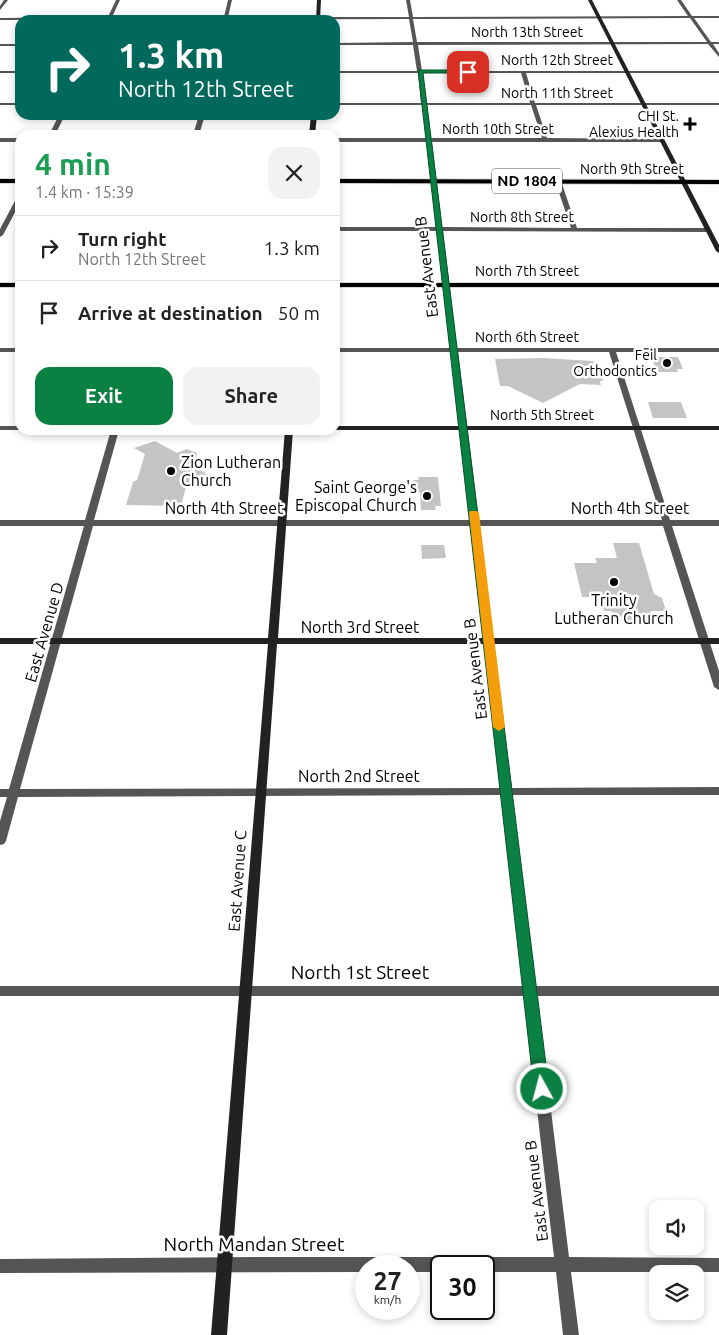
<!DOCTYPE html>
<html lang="en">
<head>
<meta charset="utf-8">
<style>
	:root { --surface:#fff; --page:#f2f2f2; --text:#222; --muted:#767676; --line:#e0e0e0; --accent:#0b8043 }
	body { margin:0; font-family:Ubuntu,sans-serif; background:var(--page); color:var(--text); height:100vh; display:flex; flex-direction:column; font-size:19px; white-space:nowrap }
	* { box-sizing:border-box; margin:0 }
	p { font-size:16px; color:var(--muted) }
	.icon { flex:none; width:28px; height:28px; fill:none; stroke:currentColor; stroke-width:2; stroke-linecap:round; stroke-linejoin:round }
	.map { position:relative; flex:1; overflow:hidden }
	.side { position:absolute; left:15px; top:130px; width:325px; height:305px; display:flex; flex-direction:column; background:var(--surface); border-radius:15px; box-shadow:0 2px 8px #0003 }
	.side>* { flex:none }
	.top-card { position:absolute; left:15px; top:15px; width:325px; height:105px; border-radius:15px; box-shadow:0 2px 8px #0003; background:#00695c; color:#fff; overflow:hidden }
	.controls { position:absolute; left:649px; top:1200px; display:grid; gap:10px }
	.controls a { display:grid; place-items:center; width:55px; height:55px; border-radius:10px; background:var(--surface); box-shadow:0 2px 8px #0003; font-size:25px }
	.speed { position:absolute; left:355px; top:1255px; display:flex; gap:10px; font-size:25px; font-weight:700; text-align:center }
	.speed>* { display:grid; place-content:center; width:65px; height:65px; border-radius:50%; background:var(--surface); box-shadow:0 2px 8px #0003; line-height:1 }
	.speed small { font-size:12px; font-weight:400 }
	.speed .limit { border:2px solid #111; border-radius:8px; background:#fff; color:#111 }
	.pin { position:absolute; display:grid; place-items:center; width:42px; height:42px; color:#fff; margin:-21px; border-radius:10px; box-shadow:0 2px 8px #0006 }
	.me { position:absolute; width:55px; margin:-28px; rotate:353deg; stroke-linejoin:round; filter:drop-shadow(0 0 4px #0008) }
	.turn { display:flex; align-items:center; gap:18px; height:105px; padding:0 20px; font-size:22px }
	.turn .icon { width:65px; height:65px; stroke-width:2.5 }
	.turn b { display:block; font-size:35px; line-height:42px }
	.round { display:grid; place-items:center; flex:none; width:52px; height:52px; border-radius:15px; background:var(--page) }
	.head { display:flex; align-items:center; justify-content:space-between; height:85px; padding:0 20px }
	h1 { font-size:30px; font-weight:700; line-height:38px; color:#1e9e55 }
	.cta { display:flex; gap:10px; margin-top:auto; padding:10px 20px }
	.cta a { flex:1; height:58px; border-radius:15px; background:var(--accent); color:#fff; font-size:20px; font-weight:700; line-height:58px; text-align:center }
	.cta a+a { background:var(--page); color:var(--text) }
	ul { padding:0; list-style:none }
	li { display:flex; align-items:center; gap:15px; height:65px; padding:0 20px; border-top:1px solid var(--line) }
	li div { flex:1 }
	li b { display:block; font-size:19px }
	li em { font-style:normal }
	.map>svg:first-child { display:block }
	.building { fill:#c4c4c4 }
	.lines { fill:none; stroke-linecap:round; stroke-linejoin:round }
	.primary-casing { stroke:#dbdbdb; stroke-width:2 }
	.street { fill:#555; fill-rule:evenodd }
	.secondary { fill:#222; fill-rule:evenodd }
	.primary { fill:#000; fill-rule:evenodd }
	.route { fill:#0b8043; stroke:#07532c }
	.slow { fill:#f59e0b }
	.poi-dot { fill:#000; stroke:#fff; stroke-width:2 }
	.labels { text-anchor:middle; stroke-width:5; stroke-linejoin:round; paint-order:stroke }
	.far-street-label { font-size:14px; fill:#000; stroke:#fff }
	.far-poi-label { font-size:14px; fill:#000; stroke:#fff; text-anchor:end }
	.shield { fill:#fff; stroke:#4c4c4c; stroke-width:1 }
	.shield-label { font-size:15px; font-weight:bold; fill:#000 }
	.street-label { font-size:16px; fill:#000; stroke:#fff }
	.poi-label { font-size:16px; fill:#000; stroke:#fff; text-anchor:start }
	.near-street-label { font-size:19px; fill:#000; stroke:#fff }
</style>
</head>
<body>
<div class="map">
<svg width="719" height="1335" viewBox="0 0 719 1335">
	<rect width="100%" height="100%" fill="#fff"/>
	<g class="building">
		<polygon points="651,357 678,357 683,369 677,369 678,372 657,372"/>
		<polygon points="543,358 593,361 595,367 600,367 603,381 600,381 601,385 580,384 543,403 508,386 500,386 495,359"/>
		<polygon points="648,402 681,402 687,418 653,418"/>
		<polygon points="155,441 177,453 187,449 197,453 195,462 190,464 223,484 187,483 181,506 126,505 133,482 137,480 145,454 134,448"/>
		<polygon points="418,477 438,477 441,506 435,506 436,510 421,510 420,492 414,492 413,480 419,480"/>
		<polygon points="613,543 639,543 654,594 662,598 666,611 651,611 655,626 629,626 627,620 610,611 604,611 601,597 582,597 574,563 597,563 595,558 617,558"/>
		<polygon points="421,545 444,545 446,558 422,559"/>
	</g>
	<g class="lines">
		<g class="primary-casing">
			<g id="primary">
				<rect x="0" y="179" width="20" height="4"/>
				<polygon points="335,179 719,180 719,184 335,183"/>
				<rect x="0" y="283" width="20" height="4"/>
				<rect x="335" y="283" width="384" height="4"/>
			</g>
		</g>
		<g class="street">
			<polygon points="4,0 8,0 0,10 0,6"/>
			<path d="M116 0H120L112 17H224L228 0H232L228 17H409L406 0H410L413 17 688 16 677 0H681L692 16H719V18H694L711 42H719V44H713L719 53V57L708 44 418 45 422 71H719V73H526L535 103H719V105H536L547 138 664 139 665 140 662 142H432L442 227 571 228 555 181 558 179 561 181 577 228H708L711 230 708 232 443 231 457 348H719V352H616L670 520H719V526H672L719 671V690L714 687 663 526H479L512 788 719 787V795H512L536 986H719V996H537L569 1257 719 1258V1272H571L579 1335H563L556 1272H484V1266H441V1272H409V1266H366V1272L0 1273V1259L256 1257H554L524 996H0V986H523L501 795 18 797 6 841 4 844 0 845V821L7 797H0V789H9L84 526H0V520H85L111 430H119L94 520H470L451 352H335V348H450L437 231H335V227H436L426 142H335V138H426L422 105H335V103H421L418 73H335V71H417L413 45H335V43L413 42 409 19 0 20V18L108 17ZM690 18 707 42H417L413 19ZM423 73H521L530 103H426ZM427 105H531L542 138H431ZM458 352H609L662 520H479ZM93 526H470L500 788 20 789Z"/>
			<rect x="0" y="44" width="20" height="2"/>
			<rect x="0" y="71" width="20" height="2"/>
			<rect x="0" y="103" width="20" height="2"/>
			<polygon points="59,115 65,115 55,135 49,135"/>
			<polygon points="199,115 205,115 199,135 193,135"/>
			<rect x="0" y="138" width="20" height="4"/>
			<polygon points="20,195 20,203 3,235 0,237 0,229 17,197"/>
			<rect x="0" y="348" width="20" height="4"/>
			<polygon points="0,426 20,426 20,430 21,430 0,430"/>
		</g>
		<g class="secondary">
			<polygon points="317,0 321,0 320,20 316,20"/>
			<polygon points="588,0 592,0 719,245 719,253 716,251"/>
			<polygon points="311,115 317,115 315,135 309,135"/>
			<polygon points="335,426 719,426 719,430 334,430 335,430"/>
			<polygon points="285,430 293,430 278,638 719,638 719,644 277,644 227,1335 211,1335 268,644 0,644 0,638 268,638"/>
		</g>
		<use href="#primary" class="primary"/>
	</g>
	<polygon class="route" points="418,70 468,70 471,72 468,73 423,73 549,1089 547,1094 542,1096 536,1094 534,1089"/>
	<polygon class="slow" points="470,511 477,511 479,513 505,727 499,731 493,727 469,513"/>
	<g class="poi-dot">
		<path d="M687.5 116.5h5v5h5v5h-5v5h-5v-5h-5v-5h5z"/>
		<circle cx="667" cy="363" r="5"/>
		<circle cx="171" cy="471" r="5"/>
		<circle cx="427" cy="496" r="5"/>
		<circle cx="614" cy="582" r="5"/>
	</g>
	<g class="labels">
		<g class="far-street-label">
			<text x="527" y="37">North 13th Street</text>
			<text x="557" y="65">North 12th Street</text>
			<text x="557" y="98">North 11th Street</text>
			<text x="498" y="134">North 10th Street</text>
			<text x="632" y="174">North 9th Street</text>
			<text x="522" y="222">North 8th Street</text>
			<text x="527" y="276">North 7th Street</text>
			<text x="527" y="342">North 6th Street</text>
			<text x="542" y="420">North 5th Street</text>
		</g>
		<g class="far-poi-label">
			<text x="679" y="121">CHI St.<tspan x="679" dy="16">Alexius Health</tspan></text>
			<text x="657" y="360">Feil<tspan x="657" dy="16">Orthodontics</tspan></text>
		</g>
		<rect class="shield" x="492" y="168.5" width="70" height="25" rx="4"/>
		<g class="shield-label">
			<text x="527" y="186">ND 1804</text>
		</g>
		<g class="street-label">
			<text transform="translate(426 267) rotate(-97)" y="6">East Avenue B</text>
			<text x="224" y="514">North 4th Street</text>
			<text x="630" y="514">North 4th Street</text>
			<text x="360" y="633">North 3rd Street</text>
			<text transform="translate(44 632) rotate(-74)" y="6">East Avenue D</text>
			<text transform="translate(475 669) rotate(-97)" y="6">East Avenue B</text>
			<text x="359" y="782">North 2nd Street</text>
			<text transform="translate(237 881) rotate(-86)" y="6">East Avenue C</text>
			<text transform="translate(536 1191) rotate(-97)" y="6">East Avenue B</text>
		</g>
		<g class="poi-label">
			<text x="181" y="468">Zion Lutheran<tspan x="181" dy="18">Church</tspan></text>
			<text x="417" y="493" text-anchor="end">Saint George's<tspan x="417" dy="18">Episcopal Church</tspan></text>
			<text x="614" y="606" text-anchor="middle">Trinity<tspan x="614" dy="18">Lutheran Church</tspan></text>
		</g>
		<g class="near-street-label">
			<text x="360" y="979">North 1st Street</text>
			<text x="254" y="1251">North Mandan Street</text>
		</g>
	</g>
</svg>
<div class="controls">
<a><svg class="icon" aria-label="sound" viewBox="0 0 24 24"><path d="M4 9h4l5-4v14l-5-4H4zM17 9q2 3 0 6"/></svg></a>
<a><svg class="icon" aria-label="layers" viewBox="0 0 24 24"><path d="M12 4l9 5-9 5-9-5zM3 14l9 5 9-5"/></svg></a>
</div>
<div class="speed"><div>27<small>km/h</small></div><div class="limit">30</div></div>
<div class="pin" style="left:468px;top:72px;background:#d93025"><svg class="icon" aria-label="arrive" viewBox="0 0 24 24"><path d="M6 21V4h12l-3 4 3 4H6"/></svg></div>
<svg class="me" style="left:542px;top:1089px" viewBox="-20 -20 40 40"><circle r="17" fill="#0b8043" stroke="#fff" stroke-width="3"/><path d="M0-11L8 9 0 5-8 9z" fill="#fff"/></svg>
<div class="top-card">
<div class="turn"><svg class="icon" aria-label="right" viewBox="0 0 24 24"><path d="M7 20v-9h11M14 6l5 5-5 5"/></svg><div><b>1.3 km</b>North 12th Street</div></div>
</div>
<section class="side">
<div class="head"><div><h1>4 min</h1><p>1.4 km · 15:39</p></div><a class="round"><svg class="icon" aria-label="close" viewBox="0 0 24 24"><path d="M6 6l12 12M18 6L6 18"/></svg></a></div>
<ul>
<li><svg class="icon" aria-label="right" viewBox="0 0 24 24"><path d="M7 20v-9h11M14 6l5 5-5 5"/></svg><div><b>Turn right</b><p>North 12th Street</p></div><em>1.3 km</em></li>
<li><svg class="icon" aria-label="arrive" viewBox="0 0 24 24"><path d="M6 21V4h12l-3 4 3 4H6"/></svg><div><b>Arrive at destination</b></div><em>50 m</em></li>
</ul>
<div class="cta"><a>Exit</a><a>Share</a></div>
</section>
</div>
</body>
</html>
